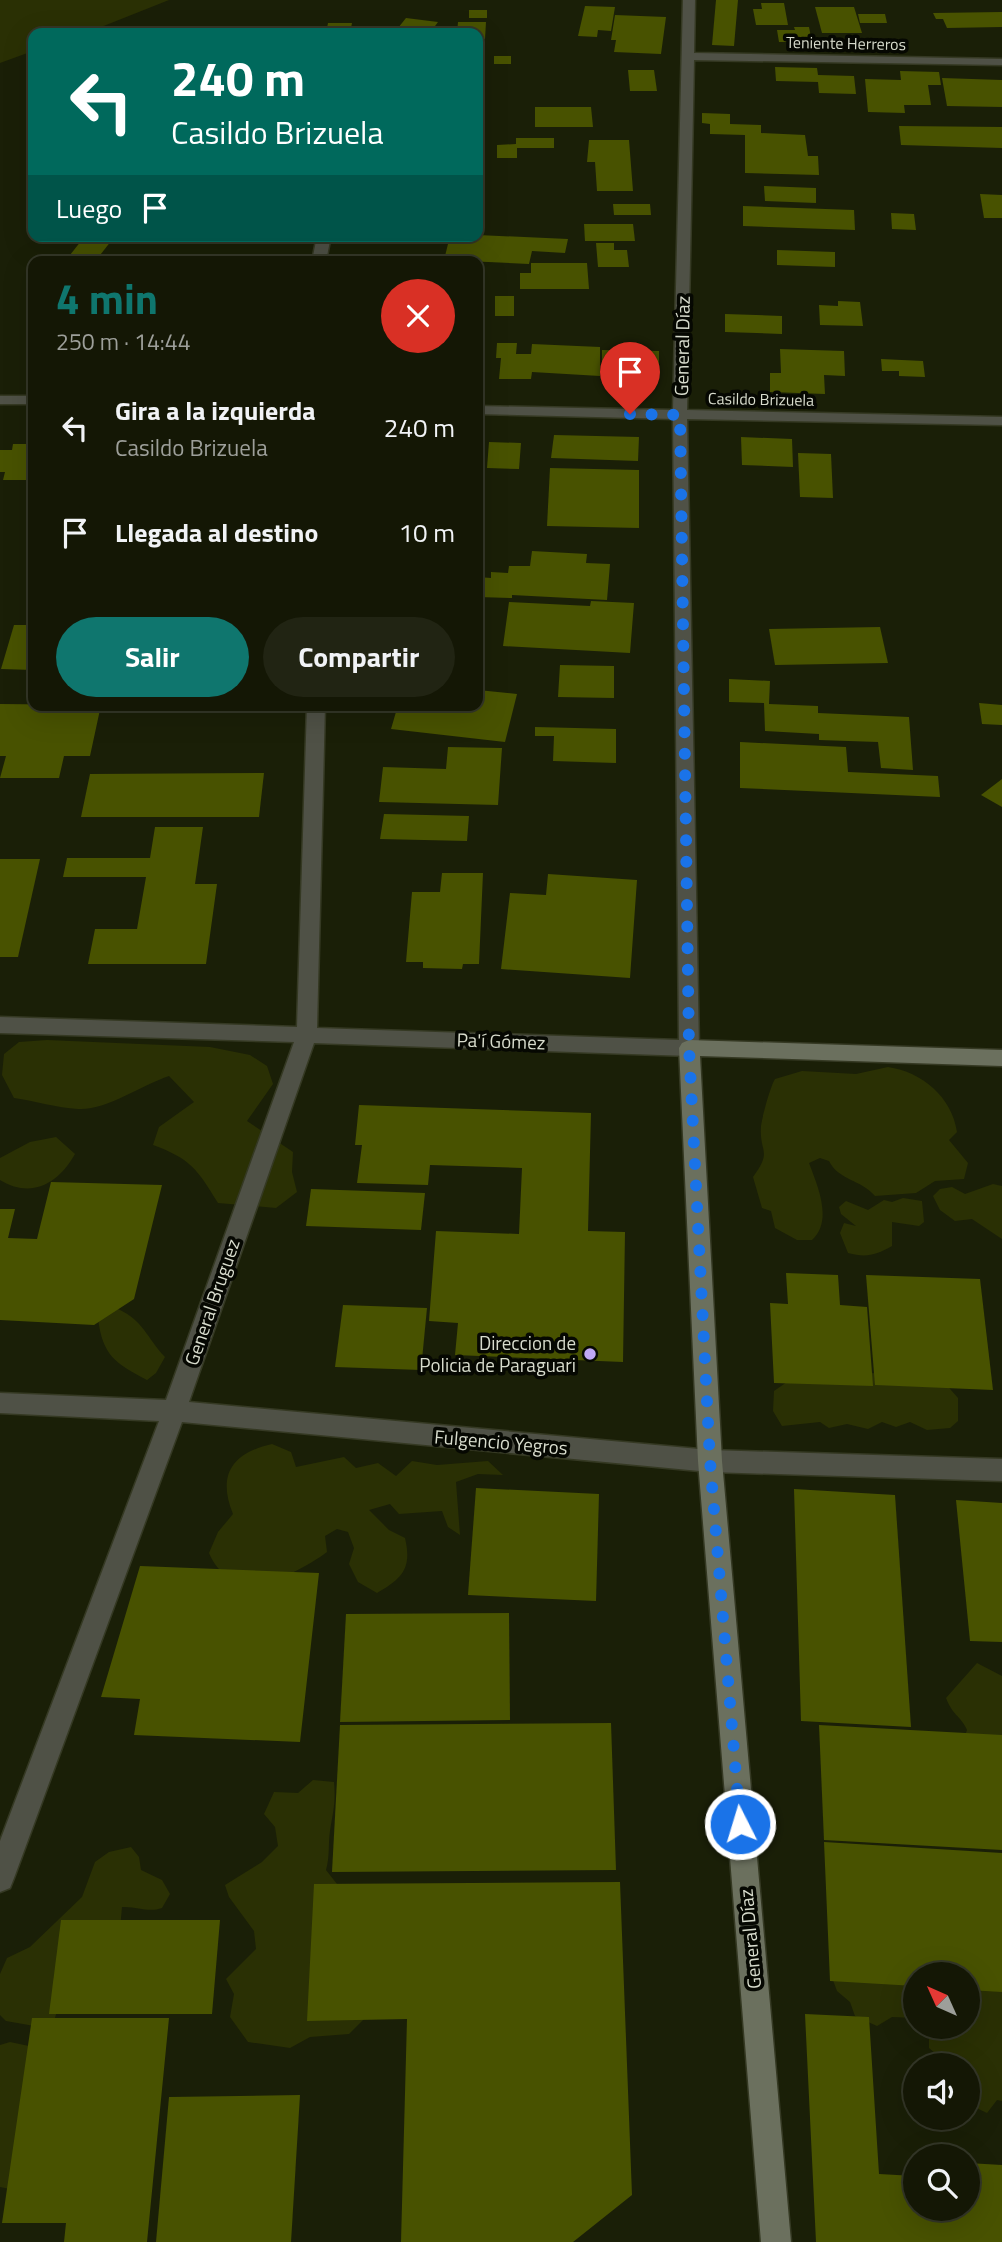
<!DOCTYPE html>
<html lang="es">
<head>
<meta charset="utf-8">
<style>
	:root { --surface:#141705; --page:#212413; --text:#f1f3f6; --muted:#9d9f9a; --line:#333627; --accent:#0f766e }
	body { margin:0; font-family:"Titillium Web",sans-serif; background:var(--page); color:var(--text); height:100vh; display:flex; flex-direction:column; font-size:26px; white-space:nowrap }
	* { box-sizing:border-box; margin:0 }
	p { font-size:23px; color:var(--muted) }
	.icon { flex:none; width:38px; height:38px; fill:none; stroke:currentColor; stroke-width:2; stroke-linecap:round; stroke-linejoin:round }
	.map { position:relative; flex:1; overflow:hidden }
	.details { position:absolute; left:28px; top:256px; width:455px; height:455px; display:flex; flex-direction:column; background:var(--surface); border-radius:14px; box-shadow:0 7px 28px #0002,0 0 0 2px var(--line) }
	.details>* { flex:none }
	.banner { position:absolute; left:28px; top:28px; width:455px; height:214px; border-radius:14px; box-shadow:0 7px 28px #0002,0 0 0 2px var(--line); background:#00695c; color:#fff; overflow:hidden }
	.needle { width:46px; rotate:315deg }
	.buttons { position:absolute; left:903px; top:1962px; display:grid; gap:14px }
	.buttons a { display:grid; place-items:center; width:77px; height:77px; border-radius:50%; background:var(--surface); box-shadow:0 7px 28px #0002,0 0 0 2px var(--line); font-size:35px }
	.pin { position:absolute; display:grid; place-items:center; width:60px; height:60px; color:#fff; margin:-72px -30px; border-radius:50% 50% 50% 0; rotate:-45deg; box-shadow:0 0 7px #0007 }
	.pin .icon { rotate:45deg }
	.me { position:absolute; width:77px; margin:-38px; rotate:355deg; stroke-linejoin:round; filter:drop-shadow(0 0 5px #0008) }
	.turn { display:flex; align-items:center; gap:24px; height:147px; padding:0 28px; font-size:32px }
	.turn .icon { width:91px; height:91px; stroke-width:2.5 }
	.turn b { display:block; font-size:49px; line-height:60px }
	.then { display:flex; align-items:center; height:66px; padding:0 28px; background:#0003; gap:14px; font-size:26px }
	.round { display:grid; place-items:center; flex:none; width:74px; height:74px; border-radius:37px; background:var(--page) }
	.headline { display:flex; align-items:center; justify-content:space-between; height:119px; padding:0 28px }
	h1 { font-size:42px; font-weight:700; line-height:52px; color:var(--accent) }
	.cta { display:flex; gap:14px; margin-top:auto; padding:14px 28px }
	.cta a { flex:1; height:80px; border-radius:42px; background:var(--accent); color:#fff; font-size:28px; font-weight:700; line-height:80px; text-align:center }
	.cta a+a { background:var(--page); color:var(--text) }
	ul { padding:0; list-style:none }
	li { display:flex; align-items:center; gap:21px; height:105px; padding:0 28px }
	li div { flex:1 }
	li b { display:block; font-size:26px }
	li em { font-style:normal }
	.map>svg:first-child { display:block }
	.green { fill:#2a3004 }
	.building { fill:#485200 }
	.lines { fill:none; stroke-linecap:round; stroke-linejoin:round }
	.street-casing { stroke:#353923; stroke-width:3 }
	.secondary-casing { stroke:#353923; stroke-width:3 }
	.street { fill:#4f5146; fill-rule:evenodd }
	.secondary { fill:#6b705e; fill-rule:evenodd }
	.route { stroke:#1a73e8; stroke-width:12; stroke-dasharray:0 21.6 }
	.poi-dot { fill:#c0a8f4; stroke:#060802; stroke-width:2.5 }
	.labels { text-anchor:middle; stroke-width:7; stroke-linejoin:round; paint-order:stroke }
	.far-street-label { font-size:16px; fill:#d8dccd; stroke:#060802 }
	.street-label { font-size:19px; fill:#d8dccd; stroke:#060802 }
	.poi-label { font-size:19px; fill:#d8dccd; stroke:#060802; text-anchor:end }
</style>
</head>
<body>
<div class="map">
<svg width="1002" height="2242" viewBox="0 0 1002 2242">
	<rect width="100%" height="100%" fill="#1a1f07"/>
	<g class="green">
		<polygon points="0,0 169,0 86,33 33,33 33,51 0,63"/>
		<path d="M47 1040 210 1047 250 1055 267 1066 273 1084 247 1121 293 1152 292 1172 297 1192 276 1208 218 1203C197 1169 191 1159 153 1145L159 1127 194 1102 169 1076C142 1085 105 1111 78 1109 57 1108 35 1101 14 1098L2 1075 4 1054 19 1042Z"/>
		<path d="M888 1067C922 1072 952 1097 957 1132L949 1140 968 1163 964 1179 935 1181 916 1193 875 1196C862 1180 838 1180 829 1161L820 1158 809 1163C818 1187 833 1221 812 1240H797L775 1228 771 1211 762 1208 753 1177C773 1150 759 1153 761 1126 762 1118 770 1087 775 1079L802 1071 856 1074Z"/>
		<path d="M56 1137 75 1154C58 1184 31 1199 0 1180V1158L30 1142Z"/>
		<polygon points="993,1184 1002,1186 1002,1239 972,1219 955,1221 940,1210 933,1196 940,1189 952,1187 965,1194"/>
		<path d="M903 1198 922 1201 924 1222 919 1226 892 1222V1246C876 1255 866 1258 848 1253L840 1233 844 1223 856 1226 841 1214 839 1207 846 1201 868 1210 884 1200 892 1202Z"/>
		<path d="M118 1309C143 1320 147 1338 165 1357L156 1373 147 1380C115 1363 103 1356 98 1319Z"/>
		<polygon points="810,1366 943,1381 958,1398 958,1421 950,1428 927,1430 910,1422 896,1427 882,1422 868,1429 847,1424 829,1428 820,1422 782,1426 773,1411 774,1391"/>
		<path d="M272 1444 291 1452 296 1467 344 1457 356 1468 378 1463 396 1476 412 1461 437 1465 488 1461 503 1475 478 1474 456 1482 460 1535 448 1527 442 1511 399 1514 390 1504 369 1510 389 1530 405 1538C412 1568 403 1578 377 1593L358 1582 349 1564 354 1548 348 1532 337 1529 325 1536 327 1552C293 1577 231 1606 209 1553L218 1532 233 1514C217 1475 232 1453 272 1444Z"/>
		<path d="M977 1663 1002 1676V1786L963 1742 967 1730C960 1715 953 1716 946 1698Z"/>
		<path d="M313 1780 334 1782C336 1803 333 1812 330 1831 328 1845 330 1856 326 1870L348 1898 364 2019 349 2034 310 2037 290 2048 248 2042 230 2017 234 1994 226 1979 256 1949 254 1931 229 1897 225 1885 262 1862 278 1846 275 1827 264 1814 274 1792 298 1793Z"/>
		<path d="M131 1847 139 1857 141 1870 162 1880 170 1894 162 1908C148 1913 137 1906 122 1907L120 1929 61 1996 55 2018 40 2027 6 2021 0 2015V1974L7 1958 30 1947 82 1897 95 1862 109 1852Z"/>
		<polygon points="1002,1962 1002,2101 997,2100 987,2113 968,2104 968,2065 949,2065 929,2048 929,2034 924,2027 968,2026 968,1974 915,1974 915,2018 892,2017 877,2026 855,2016 850,2002 837,1991 830,1972"/>
		<polygon points="10,2042 48,2050 10,2189 0,2187 0,2045"/>
	</g>
	<g class="building">
		<polygon points="716,0 738,0 734,46 712,45"/>
		<polygon points="761,3 784,3 788,25 756,25 753,9 762,9"/>
		<polygon points="585,6 615,7 611,31 598,30 597,37 578,36"/>
		<polygon points="815,7 854,7 862,33 822,33"/>
		<rect x="469" y="10" width="18" height="8"/>
		<polygon points="1002,12 1002,27 947,28 943,19 936,19 933,13"/>
		<polygon points="858,14 885,14 887,23 860,23"/>
		<polygon points="615,15 666,17 661,54 614,52 616,40 611,40"/>
		<polygon points="406,18 438,22 430,33 394,33"/>
		<polygon points="458,22 486,22 485,39 478,39 478,33 457,33"/>
		<polygon points="328,23 352,23 350,33 326,33"/>
		<polygon points="794,27 809,27 812,42 779,42 777,30 795,30"/>
		<rect x="494" y="56" width="17" height="8"/>
		<polygon points="775,67 817,68 818,75 854,76 856,94 819,93 818,82 776,81"/>
		<polygon points="628,70 654,70 657,91 630,91"/>
		<polygon points="900,71 939,72 941,85 928,85 931,105 904,105 905,113 868,112 865,79 901,80"/>
		<polygon points="942,78 1002,80 1002,107 947,106"/>
		<polygon points="535,107 591,107 593,127 535,127"/>
		<polygon points="702,113 730,114 730,124 761,125 761,133 805,135 808,156 818,156 819,175 745,173 745,135 710,134 710,124 702,123"/>
		<polygon points="899,126 1002,127 1002,148 901,145"/>
		<polygon points="516,138 554,138 554,148 517,148 517,158 497,158 497,145 516,144"/>
		<polygon points="589,140 629,140 633,191 597,191 595,162 587,162"/>
		<polygon points="764,186 816,188 816,203 765,201"/>
		<polygon points="980,194 1002,195 1002,218 984,218"/>
		<polygon points="613,204 650,204 651,215 614,215"/>
		<polygon points="743,206 854,210 855,230 743,226"/>
		<polygon points="891,213 914,214 916,230 892,229"/>
		<polygon points="584,224 633,224 635,241 585,241"/>
		<polygon points="478,235 568,239 565,253 532,251 529,264 444,260 450,236"/>
		<polygon points="85,236 115,236 97,259 70,255"/>
		<polygon points="596,243 614,243 614,250 627,250 629,267 598,267"/>
		<polygon points="777,250 835,252 835,267 777,265"/>
		<polygon points="531,263 587,263 589,289 520,289 520,273 531,273"/>
		<rect x="495" y="296" width="19" height="20"/>
		<polygon points="838,301 860,302 863,326 820,325 819,305 838,306"/>
		<polygon points="725,314 782,316 782,334 725,332"/>
		<polygon points="497,343 517,343 516,354 531,354 532,344 600,347 600,376 532,372 531,379 499,379 501,358 496,358"/>
		<polygon points="780,349 844,351 845,376 824,375 825,394 770,392 770,373 781,373"/>
		<polygon points="602,350 659,351 659,378 602,377"/>
		<polygon points="881,359 923,361 925,377 899,376 899,371 882,371"/>
		<polygon points="554,435 639,437 638,461 551,458"/>
		<polygon points="28,436 33,436 33,480 3,480 5,472 0,472 0,450 12,450 13,444 26,444"/>
		<polygon points="741,437 792,439 793,467 742,465"/>
		<polygon points="489,442 521,443 519,469 487,468"/>
		<polygon points="798,453 831,454 833,498 800,497"/>
		<polygon points="550,468 639,470 639,528 547,526"/>
		<polygon points="532,551 587,554 586,563 610,564 607,600 512,595 512,598 478,597 478,577 491,578 491,572 508,573 509,566 530,566"/>
		<polygon points="591,601 634,603 630,653 503,646 509,602 590,606"/>
		<polygon points="14,625 33,625 33,670 1,669"/>
		<polygon points="880,627 888,663 775,665 769,629"/>
		<polygon points="560,665 614,666 614,698 558,697"/>
		<polygon points="729,679 770,681 769,704 818,706 818,713 909,717 913,770 881,768 878,742 819,740 819,734 765,731 764,703 729,702"/>
		<polygon points="478,690 517,694 505,742 391,729 398,705 478,705"/>
		<polygon points="979,703 1002,705 1002,725 982,724"/>
		<polygon points="0,704 101,705 90,756 64,756 59,778 0,778 6,756 0,756"/>
		<polygon points="535,727 616,729 616,763 553,761 554,736 535,736"/>
		<polygon points="740,742 846,747 848,772 938,776 940,797 740,788"/>
		<polygon points="448,747 502,748 498,805 379,802 383,767 446,769"/>
		<polygon points="264,773 259,817 81,817 90,774"/>
		<polygon points="1002,779 1002,807 981,795"/>
		<polygon points="384,814 469,816 467,841 380,839"/>
		<polygon points="155,827 203,827 195,884 217,884 206,964 88,964 95,929 137,929 146,877 63,877 67,858 150,858"/>
		<polygon points="0,859 40,859 18,957 0,957"/>
		<polygon points="442,873 483,873 479,964 463,964 462,969 423,968 423,962 406,962 412,892 440,892"/>
		<polygon points="548,874 637,880 630,978 501,969 510,893 546,895"/>
		<polygon points="359,1105 591,1113 588,1231 625,1232 623,1362 455,1355 458,1323 429,1321 436,1231 519,1234 522,1168 430,1165 428,1185 357,1183 362,1145 355,1145"/>
		<polygon points="51,1182 162,1185 134,1299 94,1325 0,1320 0,1209 15,1209 8,1238 37,1239"/>
		<polygon points="311,1189 425,1193 421,1230 306,1226"/>
		<polygon points="786,1273 838,1275 840,1305 867,1307 873,1386 774,1383 770,1303 788,1304"/>
		<polygon points="866,1275 980,1279 993,1390 875,1385"/>
		<polygon points="343,1305 427,1308 421,1370 335,1367"/>
		<polygon points="476,1488 599,1494 596,1601 468,1595"/>
		<polygon points="794,1489 895,1495 911,1727 801,1721"/>
		<polygon points="956,1500 1002,1503 1002,1642 970,1641"/>
		<polygon points="140,1566 319,1573 300,1742 134,1735 140,1699 101,1697"/>
		<polygon points="509,1613 510,1720 340,1722 346,1614"/>
		<polygon points="611,1723 616,1870 332,1872 340,1725"/>
		<polygon points="819,1725 1002,1735 1002,1850 824,1840"/>
		<polygon points="824,1842 1002,1853 1002,1992 968,1990 968,1974 915,1974 915,1986 830,1981"/>
		<polygon points="620,1882 632,2195 573,2242 401,2242 407,2019 307,2021 314,1884"/>
		<polygon points="61,1920 220,1920 212,2014 49,2014"/>
		<polygon points="805,2014 869,2017 879,2174 915,2176 915,2208 968,2208 968,2163 1002,2165 1002,2242 816,2242"/>
		<polygon points="32,2018 169,2018 147,2242 64,2242 66,2223 2,2223"/>
		<polygon points="300,2095 291,2242 156,2242 169,2097"/>
	</g>
	<g class="lines">
		<g class="street-casing">
			<g id="street">
				<polygon points="683,0 695,0 694,53 1002,59 1002,65 694,60 687,410 1002,417 1002,425 687,419 699,1048 696,1053 689,1056 314,1043 189,1402 710,1450 1002,1459 1002,1481 710,1472 182,1422 14,1878 10,1888 0,1892 0,1841 159,1421 0,1413 0,1393 166,1400 294,1042 0,1033 0,1017 297,1027 307,705 325,705 317,1028 679,1040 673,419 478,414 478,406 673,410"/>
				<polygon points="317,236 331,236 326,261 312,261"/>
				<rect x="0" y="396" width="33" height="8"/>
			</g>
		</g>
		<g class="secondary-casing">
			<polygon id="secondary" points="689,1040 1002,1050 1002,1066 700,1056 722,1461 791,2242 761,2242 698,1461 679,1048 682,1043"/>
		</g>
		<use href="#street" class="street"/>
		<use href="#secondary" class="secondary"/>
	</g>
	<g class="lines">
		<polyline class="route" points="630,414 680,415 689,1048 710,1461 740,1824"/>
	</g>
	<circle class="poi-dot" cx="590" cy="1354" r="7"/>
	<g class="labels">
		<g class="far-street-label">
			<text transform="translate(846 43) rotate(1)" y="6">Teniente Herreros</text>
			<text transform="translate(761 399) rotate(1)" y="6">Casildo Brizuela</text>
		</g>
		<g class="street-label">
			<text transform="translate(682 346) rotate(-89)" y="7">General Díaz</text>
			<text transform="translate(501 1041) rotate(2)" y="7">Pa'í Gómez</text>
			<text transform="translate(212 1302) rotate(-71)" y="7">General Bruguez</text>
			<text transform="translate(501 1442) rotate(5)" y="7">Fulgencio Yegros</text>
			<text transform="translate(750 1939) rotate(-95)" y="7">General Díaz</text>
		</g>
		<g class="poi-label">
			<text x="576" y="1350">Direccion de<tspan x="576" dy="22">Policia de Paraguari</tspan></text>
		</g>
	</g>
</svg>
<div class="buttons">
<a><svg class="needle" viewBox="-14 -14 28 28"><path d="M0-13l5 13h-10z" fill="#e53935"/><path d="M0 13l5-13h-10z" fill="#9d9f9a"/></svg></a>
<a><svg class="icon" aria-label="sound" viewBox="0 0 24 24"><path d="M4 9h4l5-4v14l-5-4H4zM17 9q2 3 0 6"/></svg></a>
<a><svg class="icon" aria-label="search" viewBox="0 0 24 24"><circle cx="10" cy="10" r="6"/><path d="M15 15l6 6"/></svg></a>
</div>
<div class="pin" style="left:630px;top:414px;background:#d93025"><svg class="icon" aria-label="arrive" viewBox="0 0 24 24"><path d="M6 21V4h12l-3 4 3 4H6"/></svg></div>
<svg class="me" style="left:740px;top:1824px" viewBox="-20 -20 40 40"><circle r="17" fill="#1a73e8" stroke="#fff" stroke-width="3"/><path d="M0-11L8 9 0 5-8 9z" fill="#fff"/></svg>
<div class="banner">
<div class="turn"><svg class="icon" aria-label="left" viewBox="0 0 24 24"><path d="M17 20v-9H6M10 6l-5 5 5 5"/></svg><div><b>240 m</b>Casildo Brizuela</div></div>
<div class="then">Luego<svg class="icon" aria-label="arrive" viewBox="0 0 24 24"><path d="M6 21V4h12l-3 4 3 4H6"/></svg></div>
</div>
<section class="details">
<div class="headline"><div><h1>4 min</h1><p>250 m · 14:44</p></div><a class="round" style="background:#d93025;color:#fff"><svg class="icon" aria-label="close" viewBox="0 0 24 24"><path d="M6 6l12 12M18 6L6 18"/></svg></a></div>
<ul>
<li><svg class="icon" aria-label="left" viewBox="0 0 24 24"><path d="M17 20v-9H6M10 6l-5 5 5 5"/></svg><div><b>Gira a la izquierda</b><p>Casildo Brizuela</p></div><em>240 m</em></li>
<li><svg class="icon" aria-label="arrive" viewBox="0 0 24 24"><path d="M6 21V4h12l-3 4 3 4H6"/></svg><div><b>Llegada al destino</b></div><em>10 m</em></li>
</ul>
<div class="cta"><a>Salir</a><a>Compartir</a></div>
</section>
</div>
</body>
</html>
